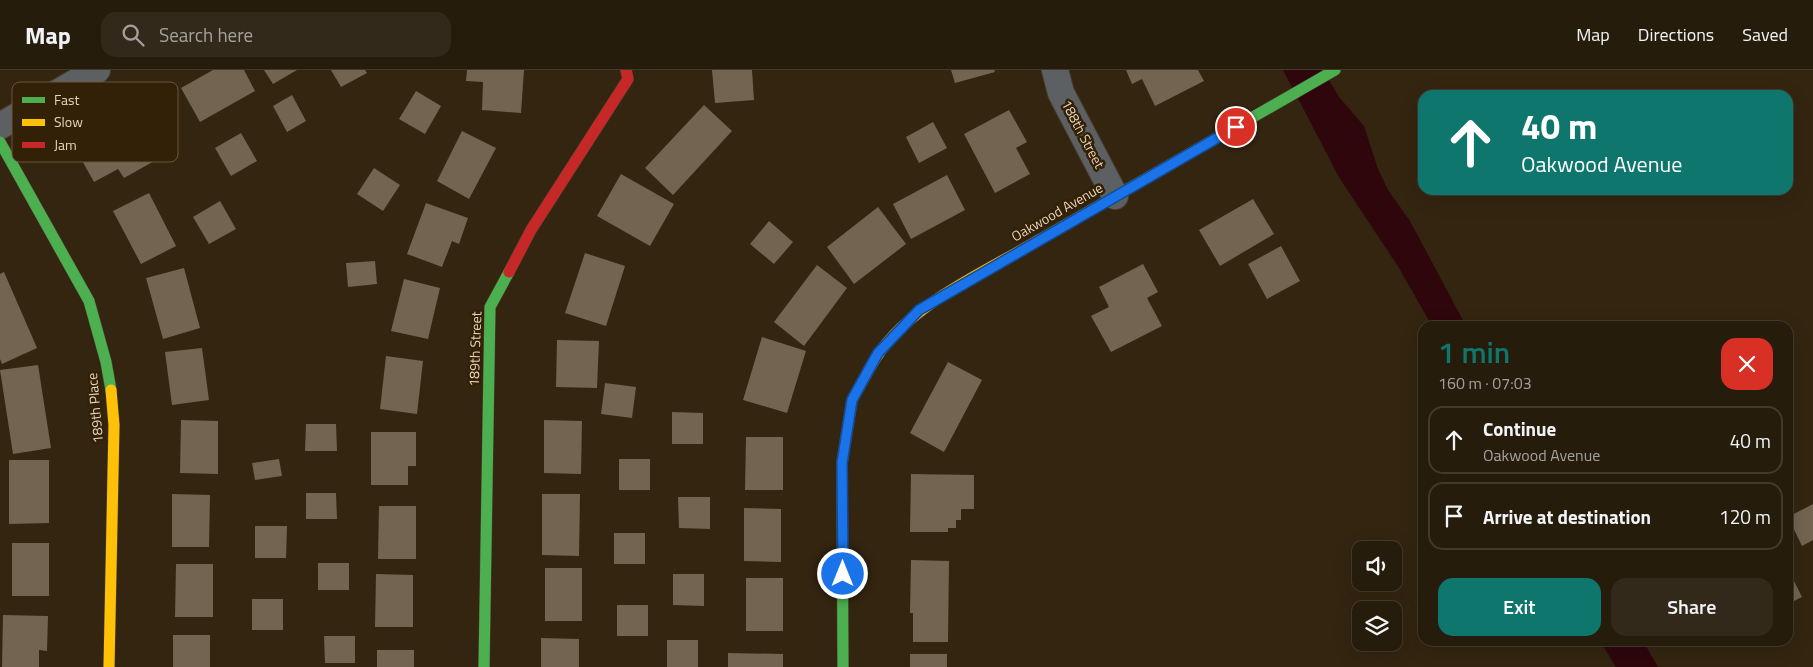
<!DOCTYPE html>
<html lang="en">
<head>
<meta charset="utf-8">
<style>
	:root { --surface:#261c0c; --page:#32291a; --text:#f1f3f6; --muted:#a4a19d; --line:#423a2d; --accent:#0f766e }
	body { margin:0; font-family:"Titillium Web",sans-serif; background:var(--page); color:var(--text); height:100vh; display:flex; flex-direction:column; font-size:19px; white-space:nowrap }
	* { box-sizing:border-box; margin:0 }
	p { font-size:16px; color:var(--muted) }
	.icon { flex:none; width:28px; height:28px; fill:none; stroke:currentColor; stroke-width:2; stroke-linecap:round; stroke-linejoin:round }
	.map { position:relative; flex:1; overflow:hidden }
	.drawer { position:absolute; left:1418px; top:251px; width:375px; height:325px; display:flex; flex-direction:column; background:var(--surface); border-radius:15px; box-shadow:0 5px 20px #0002,0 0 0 1px var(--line) }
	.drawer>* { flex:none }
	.banner { position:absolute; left:1418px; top:20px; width:375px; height:105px; border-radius:15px; box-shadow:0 5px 20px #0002,0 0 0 1px var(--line); background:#0f766e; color:#fff; overflow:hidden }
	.controls { position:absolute; left:1352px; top:471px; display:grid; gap:10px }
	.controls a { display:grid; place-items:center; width:50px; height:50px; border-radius:10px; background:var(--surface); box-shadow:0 5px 20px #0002,0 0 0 1px var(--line); font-size:25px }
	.pin { position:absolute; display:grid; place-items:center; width:42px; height:42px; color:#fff; margin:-21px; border:2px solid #fff; border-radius:50%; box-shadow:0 1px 5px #0007 }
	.me { position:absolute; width:55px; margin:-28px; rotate:0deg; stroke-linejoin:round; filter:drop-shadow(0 0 4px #0008) }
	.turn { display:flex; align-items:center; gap:18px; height:105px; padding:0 20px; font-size:22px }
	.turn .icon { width:65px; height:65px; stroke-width:2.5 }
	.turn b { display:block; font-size:35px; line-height:42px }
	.round { display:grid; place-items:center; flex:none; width:52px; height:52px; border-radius:15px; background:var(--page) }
	.head { display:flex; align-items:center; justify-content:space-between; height:85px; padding:0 20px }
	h1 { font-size:30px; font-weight:600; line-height:38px; color:var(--accent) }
	.primary-button { display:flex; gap:10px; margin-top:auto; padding:10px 20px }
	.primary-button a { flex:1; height:58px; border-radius:15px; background:var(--accent); color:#fff; font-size:20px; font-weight:600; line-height:58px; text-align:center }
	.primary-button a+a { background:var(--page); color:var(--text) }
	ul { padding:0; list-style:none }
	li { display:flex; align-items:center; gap:15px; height:68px; margin:0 10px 8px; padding:0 10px; border:2px solid var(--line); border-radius:15px }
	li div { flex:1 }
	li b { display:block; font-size:19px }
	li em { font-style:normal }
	header { display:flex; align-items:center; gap:30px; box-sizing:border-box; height:70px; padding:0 25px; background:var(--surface); border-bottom:1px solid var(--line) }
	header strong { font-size:24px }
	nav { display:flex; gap:28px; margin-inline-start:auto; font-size:18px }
	.search { width:350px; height:45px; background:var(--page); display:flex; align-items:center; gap:12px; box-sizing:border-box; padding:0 18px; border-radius:15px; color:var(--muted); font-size:19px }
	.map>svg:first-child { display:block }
	.water { fill:#2e060c }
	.building { fill:#726451 }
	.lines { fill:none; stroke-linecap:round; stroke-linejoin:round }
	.street-casing { stroke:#4d402e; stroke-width:28 }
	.fast-casing { stroke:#4d402e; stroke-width:12 }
	.slow-casing { stroke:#4d402e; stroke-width:12 }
	.jam-casing { stroke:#4d402e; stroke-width:12 }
	.street { stroke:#5d6062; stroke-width:26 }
	.fast { stroke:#4caf50; stroke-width:11 }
	.slow { stroke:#ffc107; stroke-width:11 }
	.jam { stroke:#c62828; stroke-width:11 }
	.route-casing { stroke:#114b97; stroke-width:12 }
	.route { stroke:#1a73e8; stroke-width:9 }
	.labels { text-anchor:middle; stroke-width:5; stroke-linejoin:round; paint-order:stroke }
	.street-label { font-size:14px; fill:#e8d3bb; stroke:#332107 }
	.key { fill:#332107; stroke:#69563d; stroke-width:1 }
	.key-label { font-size:14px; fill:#e8d3bb }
</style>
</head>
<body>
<header>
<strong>Map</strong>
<div class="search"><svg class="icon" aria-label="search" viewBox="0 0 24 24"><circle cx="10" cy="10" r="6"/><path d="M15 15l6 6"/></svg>Search here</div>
<nav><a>Map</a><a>Directions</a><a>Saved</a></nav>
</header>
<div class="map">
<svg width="1813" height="597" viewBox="0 0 1813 597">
	<rect width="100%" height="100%" fill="#332510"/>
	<g class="water">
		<polygon points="1283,0 1323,0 1339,27 1364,56 1378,99 1388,120 1410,151 1466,256 1432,256 1399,198 1340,109"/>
		<polygon points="1600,571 1643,571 1658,597 1616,597"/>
	</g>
	<g class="building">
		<polygon points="213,0 244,0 255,21 200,52 181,18"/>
		<polygon points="264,0 297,0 273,14"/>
		<polygon points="331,0 365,0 367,3 341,17"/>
		<polygon points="467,0 524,0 521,43 482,40 483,12 466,11"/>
		<polygon points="712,0 752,0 754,30 715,33"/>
		<polygon points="951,0 994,0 995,2 955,13"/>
		<polygon points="1126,0 1198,0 1204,11 1155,36 1142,9 1132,14"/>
		<polygon points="416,21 441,36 425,64 399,49"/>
		<polygon points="292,25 306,51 287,62 273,36"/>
		<polygon points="704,35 732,61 673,125 645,98"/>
		<polygon points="1009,40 1027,72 1016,78 1030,104 995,123 964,64"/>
		<polygon points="129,43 156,90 124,108 118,99 94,112 75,78 99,65 96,61"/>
		<polygon points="933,52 947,78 919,93 906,67"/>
		<polygon points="462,61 496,78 469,129 437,111"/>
		<polygon points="241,63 257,91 231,106 215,78"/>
		<polygon points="374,98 400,115 383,141 357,124"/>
		<polygon points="621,104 674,134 650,176 597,146"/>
		<polygon points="947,105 965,140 911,169 893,134"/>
		<polygon points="149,123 176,176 141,194 113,141"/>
		<polygon points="1253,129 1274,164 1220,196 1199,160"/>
		<polygon points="220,131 236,159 209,174 193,147"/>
		<polygon points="426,133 468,148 459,174 452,171 442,197 407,184"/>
		<polygon points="878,137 906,174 854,214 827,177"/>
		<polygon points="769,151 793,172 774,194 750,174"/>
		<polygon points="1281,176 1300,211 1267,229 1248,194"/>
		<polygon points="585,183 625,196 606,256 565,243"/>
		<polygon points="375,191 377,214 348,217 346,193"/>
		<polygon points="1143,194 1158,222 1147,228 1162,256 1111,282 1091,246 1109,237 1099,217"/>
		<polygon points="817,195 847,218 804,276 774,252"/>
		<polygon points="184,198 200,258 163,269 146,208"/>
		<polygon points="4,202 37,278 2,294 0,289 0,204"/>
		<polygon points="404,209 440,218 428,269 391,261"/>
		<polygon points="762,267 806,281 787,343 743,330"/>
		<polygon points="557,270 599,271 597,318 556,317"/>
		<polygon points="202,278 209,330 172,335 165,282"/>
		<polygon points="386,286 423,291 417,344 380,339"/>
		<polygon points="948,292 982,310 944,382 910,363"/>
		<polygon points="38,295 51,378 13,384 0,300"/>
		<polygon points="605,313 636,317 632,348 601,344"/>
		<polygon points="672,342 703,343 703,374 672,374"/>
		<polygon points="181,350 218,351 218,404 180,403"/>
		<polygon points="544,350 582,351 581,404 544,403"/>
		<polygon points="306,354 336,354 337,381 305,381"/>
		<polygon points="371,362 416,362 416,396 408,396 408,415 371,415"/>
		<polygon points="746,367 783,367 783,420 745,420"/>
		<polygon points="279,389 282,406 255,410 252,393"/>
		<rect x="619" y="389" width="31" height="31"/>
		<polygon points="9,390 49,390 49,453 9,454"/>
		<polygon points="911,404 974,405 974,439 961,439 961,450 956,450 956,458 948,458 948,462 910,462"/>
		<polygon points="306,423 336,423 337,449 306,449"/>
		<polygon points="172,424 210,425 209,477 172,477"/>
		<polygon points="542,424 580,424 579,486 542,485"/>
		<polygon points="678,427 710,427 710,459 679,458"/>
		<polygon points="1813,434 1813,470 1802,476 1788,447"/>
		<polygon points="379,436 416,436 416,489 378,489"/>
		<polygon points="744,438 781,439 781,492 744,491"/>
		<polygon points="255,456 287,456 286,488 255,488"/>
		<rect x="614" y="463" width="31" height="31"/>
		<rect x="12" y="473" width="37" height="53"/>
		<polygon points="911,490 949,491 948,572 913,572 913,543 910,543"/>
		<rect x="318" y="493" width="31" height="27"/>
		<polygon points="176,494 213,494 213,547 175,547"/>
		<rect x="545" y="498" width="37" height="53"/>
		<polygon points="1788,499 1802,527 1788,534"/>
		<polygon points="376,504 413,505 413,557 375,557"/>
		<polygon points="673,504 704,504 704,536 673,535"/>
		<rect x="746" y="508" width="37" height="53"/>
		<rect x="252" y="529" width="31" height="31"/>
		<rect x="617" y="535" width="31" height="31"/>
		<polygon points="3,545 48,546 47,581 39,580 39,597 2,597"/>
		<rect x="173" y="565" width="37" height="32"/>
		<polygon points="324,566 355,566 355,593 325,593"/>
		<polygon points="541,568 579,569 579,597 541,597"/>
		<rect x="667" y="570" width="31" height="27"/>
		<rect x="377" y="580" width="37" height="17"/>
		<polygon points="728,583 783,584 783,597 728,597"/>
		<rect x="910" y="584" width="37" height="13"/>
	</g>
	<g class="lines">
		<g class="street-casing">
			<g id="street">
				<polyline points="1055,0 1061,23 1115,126"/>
				<polyline points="0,56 97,0"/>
			</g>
		</g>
		<g class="fast-casing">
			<g id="fast">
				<polyline points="0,72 89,231 106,292 111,320"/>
				<polyline points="1039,170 1335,0"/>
				<polyline points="484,597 490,237 509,202"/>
				<polyline points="843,597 842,393 852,330 871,296"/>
			</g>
		</g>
		<g class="slow-casing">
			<g id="slow">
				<path d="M871 296C904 236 982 204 1039 170"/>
				<polyline points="109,597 114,355 111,320"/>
			</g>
		</g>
		<g class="jam-casing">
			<polyline id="jam" points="509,202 531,160 628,9 626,0"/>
		</g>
		<use href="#street" class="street"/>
		<use href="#fast" class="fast"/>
		<use href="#slow" class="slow"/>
		<use href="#jam" class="jam"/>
	</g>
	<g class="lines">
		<g class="route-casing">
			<polyline id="route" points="843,504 842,393 852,330 878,283 919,240 1236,57"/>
		</g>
		<use href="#route" class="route"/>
	</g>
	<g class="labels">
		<g class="street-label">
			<text transform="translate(1083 64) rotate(62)" y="5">188th Street</text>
			<text transform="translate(1057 142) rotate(-30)" y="5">Oakwood Avenue</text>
			<text transform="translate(475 279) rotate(-88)" y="5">189th Street</text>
			<text transform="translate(95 338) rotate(-95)" y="5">189th Place</text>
		</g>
	</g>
	<rect x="12" y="12" width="166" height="80" rx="8" class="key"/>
	<rect x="22" y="27" width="23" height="6" fill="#4caf50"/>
	<rect x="22" y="49" width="23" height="7" fill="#ffc107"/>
	<rect x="22" y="72" width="23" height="6" fill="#c62828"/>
	<g class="key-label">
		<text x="54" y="35">Fast</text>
		<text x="54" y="57">Slow</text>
		<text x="54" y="80">Jam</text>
	</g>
</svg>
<div class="controls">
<a><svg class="icon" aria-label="sound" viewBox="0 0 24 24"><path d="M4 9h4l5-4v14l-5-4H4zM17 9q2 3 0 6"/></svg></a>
<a><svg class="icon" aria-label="layers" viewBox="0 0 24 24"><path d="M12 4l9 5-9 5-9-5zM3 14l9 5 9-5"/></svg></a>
</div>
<div class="pin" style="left:1236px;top:57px;background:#d93025"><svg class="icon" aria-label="arrive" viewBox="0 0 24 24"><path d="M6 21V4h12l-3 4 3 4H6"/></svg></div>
<svg class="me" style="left:843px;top:504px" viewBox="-20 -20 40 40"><circle r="17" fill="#1a73e8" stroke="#fff" stroke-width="3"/><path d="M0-11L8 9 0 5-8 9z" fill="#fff"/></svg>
<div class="banner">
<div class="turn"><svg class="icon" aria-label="ahead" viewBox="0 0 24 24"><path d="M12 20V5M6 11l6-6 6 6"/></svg><div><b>40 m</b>Oakwood Avenue</div></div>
</div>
<section class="drawer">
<div class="head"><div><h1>1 min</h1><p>160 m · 07:03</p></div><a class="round" style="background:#d93025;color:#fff"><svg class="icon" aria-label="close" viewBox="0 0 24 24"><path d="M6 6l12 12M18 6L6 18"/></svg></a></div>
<ul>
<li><svg class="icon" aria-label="ahead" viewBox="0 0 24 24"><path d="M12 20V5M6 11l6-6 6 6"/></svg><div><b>Continue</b><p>Oakwood Avenue</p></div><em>40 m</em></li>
<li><svg class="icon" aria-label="arrive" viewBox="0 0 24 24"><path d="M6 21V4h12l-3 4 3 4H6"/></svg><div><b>Arrive at destination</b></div><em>120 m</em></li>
</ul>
<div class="primary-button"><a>Exit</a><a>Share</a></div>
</section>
</div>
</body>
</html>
